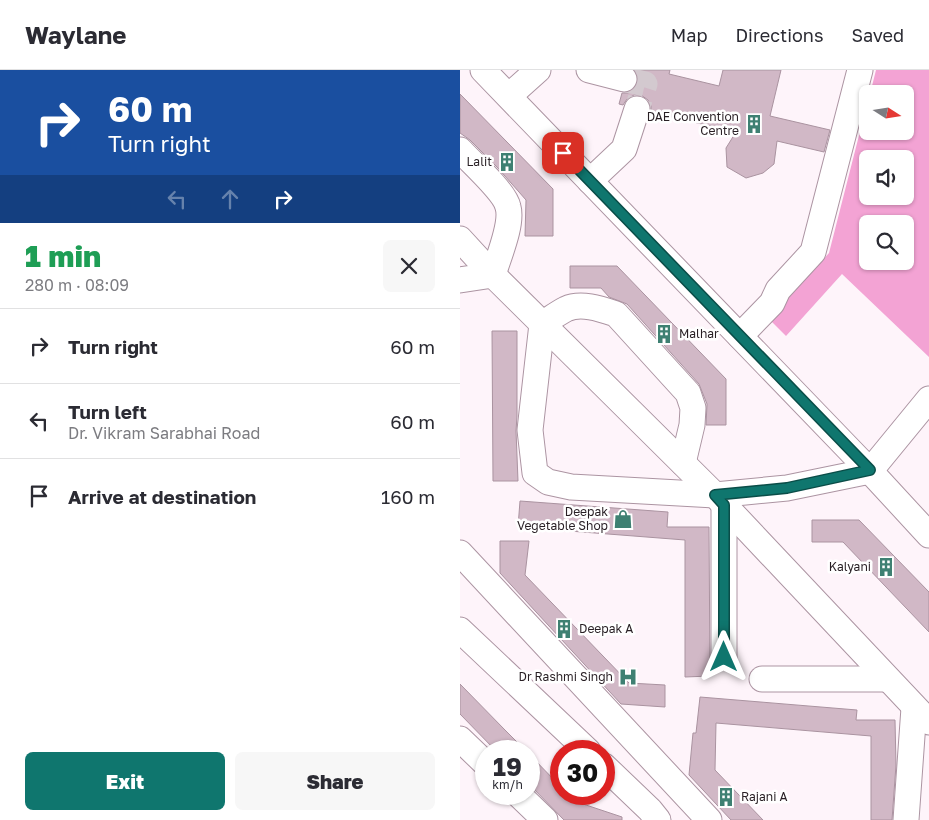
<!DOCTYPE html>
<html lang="en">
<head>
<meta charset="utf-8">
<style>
	:root { --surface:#fff; --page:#f7f7f7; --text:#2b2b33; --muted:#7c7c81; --line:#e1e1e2; --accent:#0f766e }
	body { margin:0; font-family:"Golos Text",sans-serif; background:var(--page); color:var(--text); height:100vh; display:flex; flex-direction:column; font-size:19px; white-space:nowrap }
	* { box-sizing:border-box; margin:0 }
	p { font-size:16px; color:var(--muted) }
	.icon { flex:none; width:28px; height:28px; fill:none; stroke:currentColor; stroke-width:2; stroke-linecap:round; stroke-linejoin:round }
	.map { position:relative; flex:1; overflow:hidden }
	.details { display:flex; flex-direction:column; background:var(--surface); width:460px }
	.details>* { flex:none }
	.banner { background:#1a4fa0; color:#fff; overflow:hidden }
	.needle { width:32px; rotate:102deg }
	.buttons { position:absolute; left:399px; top:15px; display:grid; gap:10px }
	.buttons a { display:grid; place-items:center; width:55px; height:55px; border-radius:8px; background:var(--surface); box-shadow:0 1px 4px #0004; font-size:25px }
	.speed { position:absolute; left:15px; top:670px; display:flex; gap:10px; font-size:25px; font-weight:700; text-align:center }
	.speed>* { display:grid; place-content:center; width:65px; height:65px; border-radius:50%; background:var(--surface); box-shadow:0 1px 4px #0004; line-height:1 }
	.speed small { font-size:12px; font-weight:400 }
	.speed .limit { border:8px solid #d22; background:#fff; color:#111 }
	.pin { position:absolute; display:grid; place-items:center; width:42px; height:42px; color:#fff; margin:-21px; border-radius:10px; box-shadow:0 2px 8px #0006 }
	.me { position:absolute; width:55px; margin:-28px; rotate:0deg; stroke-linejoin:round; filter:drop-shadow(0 0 4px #0008) }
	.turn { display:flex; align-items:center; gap:18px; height:105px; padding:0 25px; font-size:22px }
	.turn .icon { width:65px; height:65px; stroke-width:2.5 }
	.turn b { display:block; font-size:35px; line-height:42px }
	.lanes { display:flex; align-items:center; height:48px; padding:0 25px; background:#0003; justify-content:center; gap:25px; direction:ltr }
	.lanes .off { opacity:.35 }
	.round { display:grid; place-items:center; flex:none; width:52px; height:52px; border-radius:8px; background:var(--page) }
	.overview { display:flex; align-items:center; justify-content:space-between; height:85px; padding:0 25px }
	h1 { font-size:30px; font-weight:800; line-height:38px; color:#1e9e55 }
	.cta { display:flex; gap:10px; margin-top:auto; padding:10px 25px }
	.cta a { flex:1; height:58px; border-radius:8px; background:var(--accent); color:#fff; font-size:20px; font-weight:800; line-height:58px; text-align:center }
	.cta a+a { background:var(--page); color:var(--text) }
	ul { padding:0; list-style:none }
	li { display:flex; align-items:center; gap:15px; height:75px; padding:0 25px; border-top:1px solid var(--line) }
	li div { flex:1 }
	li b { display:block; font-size:19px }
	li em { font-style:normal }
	header { display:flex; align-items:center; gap:30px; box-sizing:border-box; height:70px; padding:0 25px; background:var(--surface); border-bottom:1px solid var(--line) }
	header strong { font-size:24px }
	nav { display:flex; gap:28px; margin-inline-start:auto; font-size:18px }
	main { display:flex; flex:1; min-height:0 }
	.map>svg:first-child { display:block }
	.forest { fill:#f3a3d4; fill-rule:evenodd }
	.building { fill:#d1b8c6; stroke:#aa93a0 }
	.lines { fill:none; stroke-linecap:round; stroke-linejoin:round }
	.minor-tunnel { stroke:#d3c9cf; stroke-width:25; stroke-dasharray:25 12; stroke-linecap:butt }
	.minor-casing { stroke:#ac94a2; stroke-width:27 }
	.minor { stroke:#fff; stroke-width:25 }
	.route-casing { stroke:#0a4d48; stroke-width:12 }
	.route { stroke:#0f766e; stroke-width:9 }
	.labels { text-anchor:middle; stroke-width:5; stroke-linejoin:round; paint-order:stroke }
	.poi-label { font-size:12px; fill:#281f24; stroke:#fff; text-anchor:end }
</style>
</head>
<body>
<header>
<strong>Waylane</strong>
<nav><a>Map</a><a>Directions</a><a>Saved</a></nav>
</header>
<main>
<section class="details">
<div class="banner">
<div class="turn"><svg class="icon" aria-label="right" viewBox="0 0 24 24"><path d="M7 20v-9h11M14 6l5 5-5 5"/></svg><div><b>60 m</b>Turn right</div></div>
<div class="lanes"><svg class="icon off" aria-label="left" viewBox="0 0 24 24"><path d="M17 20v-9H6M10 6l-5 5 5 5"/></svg><svg class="icon off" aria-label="ahead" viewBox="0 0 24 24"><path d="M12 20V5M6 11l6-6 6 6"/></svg><svg class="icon" aria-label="right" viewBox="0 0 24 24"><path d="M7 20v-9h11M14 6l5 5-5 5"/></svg></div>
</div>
<div class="overview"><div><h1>1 min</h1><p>280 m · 08:09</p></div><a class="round"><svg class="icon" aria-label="close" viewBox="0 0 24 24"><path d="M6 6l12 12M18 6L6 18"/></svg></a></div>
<ul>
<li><svg class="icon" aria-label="right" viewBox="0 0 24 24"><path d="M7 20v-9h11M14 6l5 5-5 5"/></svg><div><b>Turn right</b></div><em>60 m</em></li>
<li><svg class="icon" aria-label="left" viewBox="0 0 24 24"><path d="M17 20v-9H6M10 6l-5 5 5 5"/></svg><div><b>Turn left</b><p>Dr. Vikram Sarabhai Road</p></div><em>60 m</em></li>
<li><svg class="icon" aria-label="arrive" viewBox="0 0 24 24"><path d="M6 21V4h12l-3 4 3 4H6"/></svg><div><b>Arrive at destination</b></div><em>160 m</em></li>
</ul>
<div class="cta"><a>Exit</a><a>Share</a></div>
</section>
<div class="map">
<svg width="469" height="750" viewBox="0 0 469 750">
	<rect width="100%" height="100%" fill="#fef4fa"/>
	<path class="forest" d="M416 0H469V287L382 204 326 266 309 249 369 183 407 34 408 61H445V24H410ZM408 89H445V126H408ZM408 154H445V191H408Z"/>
	<g class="building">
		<polygon points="175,0 210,0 209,4 259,16 263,0 321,0 310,46 370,60 364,82 317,71 314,94 303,103 286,108 267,97 266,78 276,62 191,42 191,36 188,30 181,25 174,25 167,29 163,35 159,34 162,23 168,23 174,19 178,13 178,6"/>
		<polygon points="0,24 93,119 93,166 65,166 66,130 37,97 10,70 0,63"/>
		<polygon points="110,196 157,196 266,309 266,355 246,355 247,334 239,314 167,234 149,227 141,218 110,218"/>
		<polygon points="32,261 57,261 57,346 56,361 58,411 33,411"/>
		<polygon points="60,431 208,442 207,457 249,457 250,606 225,607 225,470 58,457"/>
		<polygon points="352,450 399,450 469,522 469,562 383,472 352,472"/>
		<polygon points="40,471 69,471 65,505 169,613 205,615 205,637 161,634 40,503"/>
		<polygon points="0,614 45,660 66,681 36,681 0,644"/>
		<polygon points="240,627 397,640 396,650 435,650 436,695 432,750 411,750 411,666 256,653 255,700 303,750 271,750 229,705 233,663 236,663"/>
		<polygon points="69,684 101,717 101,724 108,724 117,732 162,747 162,750 104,750 69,714"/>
	</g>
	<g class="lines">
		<polyline class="minor-tunnel" points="164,9 185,14 177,39"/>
		<g class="minor-casing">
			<g id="minor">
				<polyline points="23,0 410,401 469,465"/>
				<polyline points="129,0 164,9"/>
				<polyline points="49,26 78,0"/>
				<path d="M0 80C11 92 45 122 48 137 53 154 38 188 33 205L0 210"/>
				<polyline points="130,111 164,79 177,39"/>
				<polyline points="0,169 33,205 255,425 469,652"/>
				<polyline points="280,266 312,233 318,220 353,182 400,0"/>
				<path d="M223 393 232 355 233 338 228 323 156 244C141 239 121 232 106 239 98 243 90 249 82 254L70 360 75 403 88 412 111 417 255 425 327 418 410 401"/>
				<polyline points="410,401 469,329"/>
				<polyline points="0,483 249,750"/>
				<polyline points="0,560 128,681"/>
				<polyline points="264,587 264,435"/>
				<polyline points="302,609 427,609"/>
				<polyline points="0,669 26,694"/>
				<polyline points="144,696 190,740 198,750"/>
				<polyline points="58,724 85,750"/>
				<polyline points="446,750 454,638"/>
			</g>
		</g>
		<use href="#minor" class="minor"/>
	</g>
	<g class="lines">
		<g class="route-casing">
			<polyline id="route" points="103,83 410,400 327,418 255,425 264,435 264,587"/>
		</g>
		<use href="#route" class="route"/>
	</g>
	<defs>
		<g id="building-bare" transform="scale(1.5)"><path d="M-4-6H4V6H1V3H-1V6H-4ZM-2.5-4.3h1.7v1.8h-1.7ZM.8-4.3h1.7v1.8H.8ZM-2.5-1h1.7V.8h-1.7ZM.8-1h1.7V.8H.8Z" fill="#3e8072" stroke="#fff" stroke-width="2.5" paint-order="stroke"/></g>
		<g id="shop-bare" transform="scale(1.5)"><path d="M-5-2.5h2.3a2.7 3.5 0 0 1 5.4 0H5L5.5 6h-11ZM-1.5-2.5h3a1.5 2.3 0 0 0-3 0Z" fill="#3e8072" stroke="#fff" stroke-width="2.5" paint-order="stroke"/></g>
		<g id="hospital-bare" transform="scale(1.5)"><path d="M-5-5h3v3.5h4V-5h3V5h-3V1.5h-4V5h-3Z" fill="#3e8072" stroke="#fff" stroke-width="2.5" paint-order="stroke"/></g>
	</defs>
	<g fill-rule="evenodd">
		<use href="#building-bare" x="294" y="54"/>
		<use href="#building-bare" x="47" y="92"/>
		<use href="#building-bare" x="204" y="264"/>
		<use href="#shop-bare" x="163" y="449"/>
		<use href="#building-bare" x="426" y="497"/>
		<use href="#building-bare" x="104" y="559"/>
		<use href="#hospital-bare" x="168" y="607"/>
		<use href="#building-bare" x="266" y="727"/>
	</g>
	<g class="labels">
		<g class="poi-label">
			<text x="279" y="51">DAE Convention<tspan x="279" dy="14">Centre</tspan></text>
			<text x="32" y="96">Lalit</text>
			<text x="219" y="268" text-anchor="start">Malhar</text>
			<text x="148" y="446">Deepak<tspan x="148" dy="14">Vegetable Shop</tspan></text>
			<text x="411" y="501">Kalyani</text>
			<text x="119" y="563" text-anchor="start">Deepak A</text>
			<text x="153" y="611">Dr Rashmi Singh</text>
			<text x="281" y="731" text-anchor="start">Rajani A</text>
		</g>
	</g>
</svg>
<div class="buttons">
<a><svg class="needle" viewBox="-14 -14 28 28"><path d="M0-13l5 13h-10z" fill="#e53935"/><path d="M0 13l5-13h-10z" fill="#7c7c81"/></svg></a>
<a><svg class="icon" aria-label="sound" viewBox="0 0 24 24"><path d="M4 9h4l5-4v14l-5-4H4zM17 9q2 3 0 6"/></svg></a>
<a><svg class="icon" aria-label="search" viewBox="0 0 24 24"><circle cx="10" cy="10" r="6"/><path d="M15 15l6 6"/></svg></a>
</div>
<div class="speed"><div>19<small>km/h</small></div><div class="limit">30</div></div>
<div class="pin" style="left:103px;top:83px;background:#d93025"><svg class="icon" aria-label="arrive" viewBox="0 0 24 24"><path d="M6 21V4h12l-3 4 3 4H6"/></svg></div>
<svg class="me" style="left:264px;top:587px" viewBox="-20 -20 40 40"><path d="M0-17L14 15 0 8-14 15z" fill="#0f766e" stroke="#fff" stroke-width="4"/></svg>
</div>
</main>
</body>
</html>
